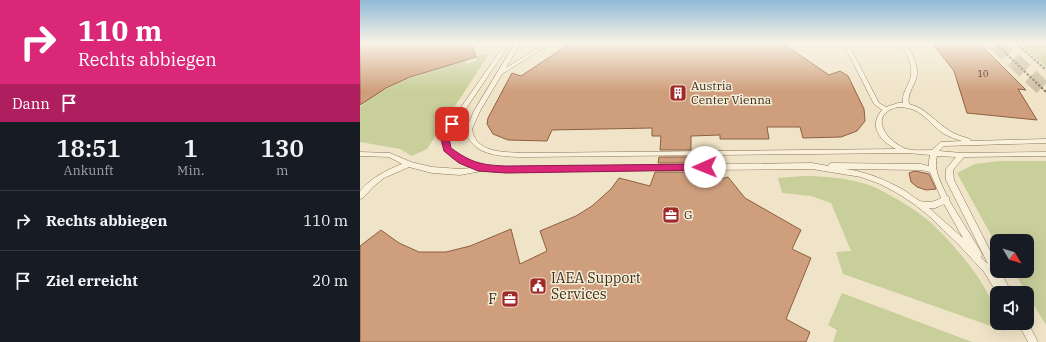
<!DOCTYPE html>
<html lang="de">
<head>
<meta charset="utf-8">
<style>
	:root { --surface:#171b24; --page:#20242c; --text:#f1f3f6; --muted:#9ea1a6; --line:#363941 }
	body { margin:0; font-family:"IBM Plex Serif",serif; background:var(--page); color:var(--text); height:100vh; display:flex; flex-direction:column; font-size:15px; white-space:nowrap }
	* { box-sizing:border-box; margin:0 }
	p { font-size:13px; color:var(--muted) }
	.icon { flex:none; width:22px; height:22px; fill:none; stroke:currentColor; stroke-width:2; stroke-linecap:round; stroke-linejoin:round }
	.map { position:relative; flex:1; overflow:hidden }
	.drawer { display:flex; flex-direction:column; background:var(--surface); width:360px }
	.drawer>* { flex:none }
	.guide { background:#db2777; color:#fff; overflow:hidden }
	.needle { width:26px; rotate:128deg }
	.tools { position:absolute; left:630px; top:234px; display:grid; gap:8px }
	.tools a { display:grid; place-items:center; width:44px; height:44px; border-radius:8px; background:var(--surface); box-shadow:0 4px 16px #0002; font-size:20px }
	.pin { position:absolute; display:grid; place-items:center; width:34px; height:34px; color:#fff; margin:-17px; border-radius:8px; box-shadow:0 2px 6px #0006 }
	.me { position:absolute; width:44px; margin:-22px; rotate:269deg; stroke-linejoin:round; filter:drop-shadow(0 0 3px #0008) }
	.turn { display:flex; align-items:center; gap:14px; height:84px; padding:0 12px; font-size:18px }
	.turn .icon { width:52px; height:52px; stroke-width:2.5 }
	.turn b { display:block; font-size:28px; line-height:34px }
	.then { display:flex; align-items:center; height:38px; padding:0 12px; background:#0003; gap:8px; font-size:15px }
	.eta { display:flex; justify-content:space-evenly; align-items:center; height:68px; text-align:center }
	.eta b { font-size:24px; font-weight:600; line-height:28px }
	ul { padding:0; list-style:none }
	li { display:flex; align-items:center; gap:12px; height:60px; padding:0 12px; border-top:1px solid var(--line) }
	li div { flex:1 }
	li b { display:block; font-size:15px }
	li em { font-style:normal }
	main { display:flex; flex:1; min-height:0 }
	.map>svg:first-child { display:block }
	.green { fill:#c9cf9b }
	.building { fill:#cf9f7d; stroke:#8d5f41 }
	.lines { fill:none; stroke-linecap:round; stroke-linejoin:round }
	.secondary-tunnel { stroke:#ccc0a6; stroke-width:16; stroke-dasharray:16 8; stroke-linecap:butt }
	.lane-casing { stroke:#8d765c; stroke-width:1 }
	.path { stroke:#8d765c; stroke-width:2; stroke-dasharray:2.5 1.5; stroke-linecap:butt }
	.lane { fill:#faf1dc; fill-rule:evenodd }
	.route { fill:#db2777; stroke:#8e194d }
	.labels { text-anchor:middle; stroke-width:3; stroke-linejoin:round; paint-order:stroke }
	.far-number-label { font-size:9px; fill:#624a37 }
	.poi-label { font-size:12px; fill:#3d2e20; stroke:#f7eed8; text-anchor:start }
	.near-poi-label { font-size:14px; fill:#3d2e20; stroke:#f7eed8; text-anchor:start }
</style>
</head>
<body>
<main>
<section class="drawer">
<div class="guide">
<div class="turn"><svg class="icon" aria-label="right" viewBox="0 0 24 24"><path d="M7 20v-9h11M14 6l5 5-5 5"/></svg><div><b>110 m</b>Rechts abbiegen</div></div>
<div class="then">Dann<svg class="icon" aria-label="arrive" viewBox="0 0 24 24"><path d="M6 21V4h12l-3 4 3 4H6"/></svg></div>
</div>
<div class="eta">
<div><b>18:51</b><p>Ankunft</p></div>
<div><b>1</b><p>Min.</p></div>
<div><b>130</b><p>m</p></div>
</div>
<ul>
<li><svg class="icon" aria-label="right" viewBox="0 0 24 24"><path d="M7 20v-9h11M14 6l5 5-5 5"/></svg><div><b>Rechts abbiegen</b></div><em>110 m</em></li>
<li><svg class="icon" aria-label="arrive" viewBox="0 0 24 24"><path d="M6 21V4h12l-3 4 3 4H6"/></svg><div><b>Ziel erreicht</b></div><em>20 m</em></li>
</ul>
</section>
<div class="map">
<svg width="686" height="342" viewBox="0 0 686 342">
	<rect width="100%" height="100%" fill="#f0e4c8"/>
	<g class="green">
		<polygon points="659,43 686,43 686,67"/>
		<path d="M129 54 67 149 52 156 40 149 0 142V107C30 81 68 72 105 60L106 64 117 61 115 56Z"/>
		<polygon points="639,161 686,161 686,325 653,271 667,271 667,241 637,241 637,246 597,173 615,164"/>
		<path d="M443 176C464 176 486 178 506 184 524 190 555 209 569 221 592 242 637 292 637 323H641L645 331 483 274 476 252 491 251 471 203 451 196 422 193 418 178Z"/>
		<polygon points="482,293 612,342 473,342 477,330 468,325"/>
	</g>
	<g class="building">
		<polygon points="0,43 111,43 116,57 50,77 26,88 0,105"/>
		<polygon points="211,43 422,43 469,75 480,71 488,76 504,109 505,121 497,131 481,137 443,138 440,127 407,127 409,139 360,139 360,135 331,136 331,150 300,150 301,136 292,136 292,128 192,130 187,141 148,140 133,134 127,124 128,118 152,73 161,76"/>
		<polygon points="573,44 620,44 666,90 658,89 677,120 607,113 594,71"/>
		<polygon points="299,157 331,157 331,163 298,163"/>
		<polygon points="555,171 569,174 576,189 566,190 557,187 551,182 549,173"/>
		<polygon points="295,172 332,172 336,186 368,177 385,198 441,230 432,249 451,258 426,319 450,332 446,342 0,342 0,246 21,230 39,243 59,252 86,252 110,246 151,229 160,264 187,251 180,231 216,216 232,206 251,189 259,178 290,186"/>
	</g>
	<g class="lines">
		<polyline class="secondary-tunnel" points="636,43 686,91"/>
		<g class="lane-casing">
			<g id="lane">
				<path d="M155 43H160L146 68 186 43H192L142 74 120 111 112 129C113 133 114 138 117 141 128 154 152 152 168 153L536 149C520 141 508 126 522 110L514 104 483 43H488L519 103 526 107 538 103H543C542 95 546 89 549 82 555 69 548 55 541 43H546C552 54 560 67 556 79 553 88 547 94 549 104 566 108 575 122 590 131 596 135 604 137 610 139L611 141 686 139V143L584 146 579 151 602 153 686 152V156L604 157 593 170 594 180 637 264V271H640L652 293H637L624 272 598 244 569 216 554 204 537 193 520 184 501 177 452 169 134 172 122 171 100 175 72 173 49 167 24 178 13 187 3 198 0 199V191C11 178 26 170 42 164L29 157 0 156V152L30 153 51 162 72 167 100 169 111 168C98 163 79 153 82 137 83 132 87 127 90 123L145 44H147L149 45 95 125C93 128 90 132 89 136 83 156 119 166 134 167L452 163 468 166 469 164 471 163 561 164 569 166V161L570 155 547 153 168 157C151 157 123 157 112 143 108 139 107 134 106 129L114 111ZM538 107C562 107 567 122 584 134 590 137 596 139 602 141L581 142 572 150C564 150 554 151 547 149 526 142 507 114 538 107ZM577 156 596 157 586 169V180L628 264 621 257 622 255 621 252 589 200V197L587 196C581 183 573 169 577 156ZM486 169 561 170 570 172 581 198C575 202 567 203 560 201 554 198 548 192 542 189 524 179 506 172 486 169ZM584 204 603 238 569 208H575Z"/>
				<polygon points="667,321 678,342 668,342 658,323 667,323"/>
			</g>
		</g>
		<g class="path">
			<polyline points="635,43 686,92"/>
			<polyline points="656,43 686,70"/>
		</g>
		<use href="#lane" class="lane"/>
	</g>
	<linearGradient id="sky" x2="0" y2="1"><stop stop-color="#8fbad6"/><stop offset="0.47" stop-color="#f8f3e6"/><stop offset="1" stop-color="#f8f3e6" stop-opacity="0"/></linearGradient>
	<rect width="686" height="91" fill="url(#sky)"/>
	<path class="route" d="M92 121 96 124 89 138 91 148C112 163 121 165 146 166L345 164 350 167 345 170 146 173 118 171 99 163 84 151 81 138 89 122Z"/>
	<defs>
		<g id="building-square" transform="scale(0.9)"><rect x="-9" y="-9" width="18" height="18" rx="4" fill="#9e2a2b" stroke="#f7eed8"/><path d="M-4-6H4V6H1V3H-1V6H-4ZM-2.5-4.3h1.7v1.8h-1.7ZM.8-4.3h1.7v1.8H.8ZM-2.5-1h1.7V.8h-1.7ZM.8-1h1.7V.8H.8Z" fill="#fff"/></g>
		<g id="office-square" transform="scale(0.9)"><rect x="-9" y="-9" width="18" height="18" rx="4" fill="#9e2a2b" stroke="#f7eed8"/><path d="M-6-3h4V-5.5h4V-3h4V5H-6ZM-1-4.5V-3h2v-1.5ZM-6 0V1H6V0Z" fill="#fff"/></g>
		<g id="civic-square" transform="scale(0.9)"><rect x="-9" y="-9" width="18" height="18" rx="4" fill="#9e2a2b" stroke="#f7eed8"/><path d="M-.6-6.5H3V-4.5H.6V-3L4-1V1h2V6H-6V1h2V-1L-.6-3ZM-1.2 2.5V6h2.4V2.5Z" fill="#fff"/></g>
	</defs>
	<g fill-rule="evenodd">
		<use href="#building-square" x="318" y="93"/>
		<use href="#office-square" x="311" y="215"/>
		<use href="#civic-square" x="178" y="286"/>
		<use href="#office-square" x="150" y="299"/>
	</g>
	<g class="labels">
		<g class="far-number-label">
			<text x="623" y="77">10</text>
		</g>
		<g class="poi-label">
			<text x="331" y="90">Austria<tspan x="331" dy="14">Center Vienna</tspan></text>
			<text x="324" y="219">G</text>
		</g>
		<g class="near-poi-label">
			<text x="191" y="283">IAEA Support<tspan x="191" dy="16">Services</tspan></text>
			<text x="137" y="304" text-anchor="end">F</text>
		</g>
	</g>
</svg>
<div class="tools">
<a><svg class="needle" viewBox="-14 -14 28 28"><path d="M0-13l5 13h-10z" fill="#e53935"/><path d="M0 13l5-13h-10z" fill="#9ea1a6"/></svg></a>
<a><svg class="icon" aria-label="sound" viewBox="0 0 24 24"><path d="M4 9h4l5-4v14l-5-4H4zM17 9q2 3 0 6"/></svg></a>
</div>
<div class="pin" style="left:92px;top:124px;background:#d93025"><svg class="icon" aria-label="arrive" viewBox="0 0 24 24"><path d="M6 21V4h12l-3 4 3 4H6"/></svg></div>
<svg class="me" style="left:345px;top:167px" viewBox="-20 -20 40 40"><circle r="19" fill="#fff"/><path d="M0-13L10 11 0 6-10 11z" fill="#db2777"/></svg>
</div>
</main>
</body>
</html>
